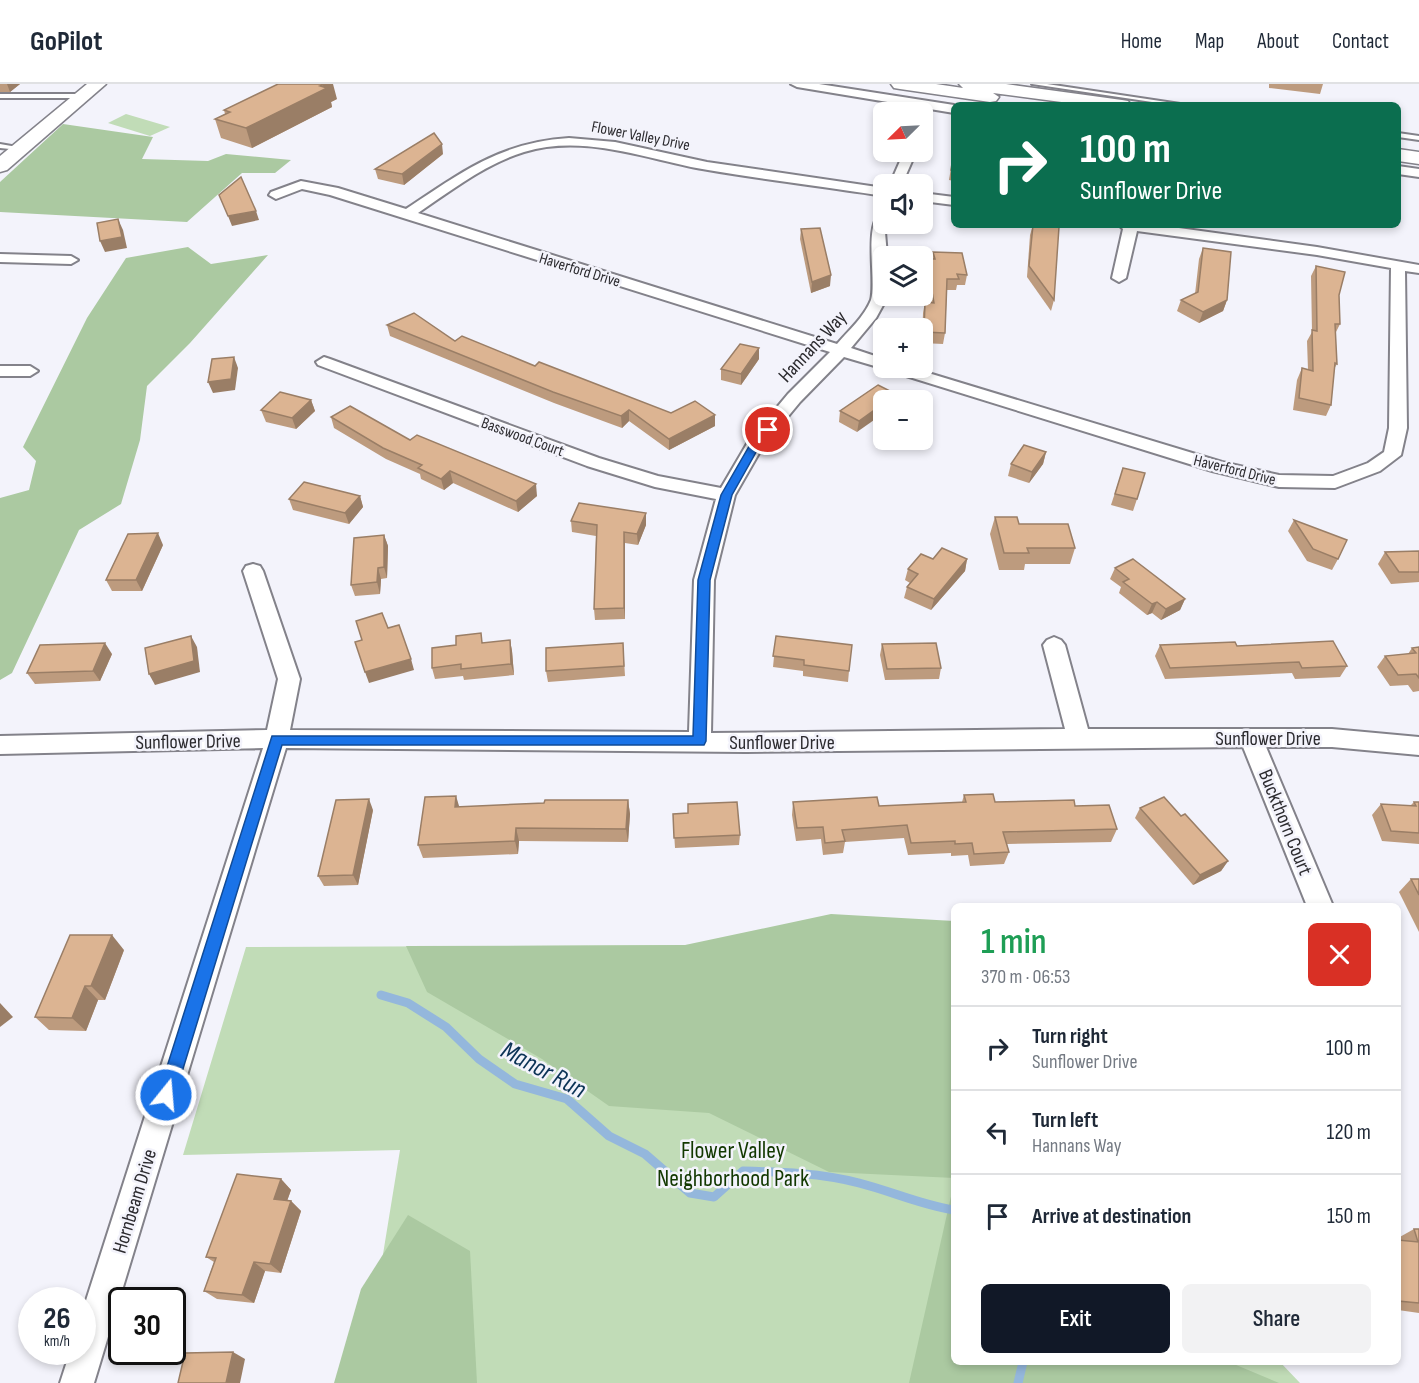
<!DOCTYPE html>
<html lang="en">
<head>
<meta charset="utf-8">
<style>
	:root { --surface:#fff; --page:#f2f2f3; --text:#1f2937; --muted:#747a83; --line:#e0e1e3; --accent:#111827 }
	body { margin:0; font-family:"Sofia Sans Condensed",sans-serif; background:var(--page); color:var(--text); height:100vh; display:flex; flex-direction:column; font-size:22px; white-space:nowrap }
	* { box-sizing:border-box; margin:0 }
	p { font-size:20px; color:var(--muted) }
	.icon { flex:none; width:33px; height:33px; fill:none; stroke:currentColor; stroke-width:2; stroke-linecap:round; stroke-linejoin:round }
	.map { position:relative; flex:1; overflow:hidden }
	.side { position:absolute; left:951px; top:819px; width:450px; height:462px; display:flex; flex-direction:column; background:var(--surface); border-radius:9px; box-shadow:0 3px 9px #0003 }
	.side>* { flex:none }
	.banner { position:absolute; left:951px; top:18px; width:450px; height:126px; border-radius:9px; box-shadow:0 3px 9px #0003; background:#0b6e4f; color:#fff; overflow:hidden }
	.needle { width:39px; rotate:246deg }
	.fabs { position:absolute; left:873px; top:18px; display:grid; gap:12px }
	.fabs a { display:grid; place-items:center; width:60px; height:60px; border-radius:9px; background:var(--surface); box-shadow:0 3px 9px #0003; font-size:30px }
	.speed { position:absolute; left:18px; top:1203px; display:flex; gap:12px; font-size:30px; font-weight:700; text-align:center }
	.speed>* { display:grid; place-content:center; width:78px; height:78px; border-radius:50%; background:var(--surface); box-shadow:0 3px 9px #0003; line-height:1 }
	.speed small { font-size:15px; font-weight:400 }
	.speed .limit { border:3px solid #111; border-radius:9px; background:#fff; color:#111 }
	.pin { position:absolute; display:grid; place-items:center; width:51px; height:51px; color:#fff; margin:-26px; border:3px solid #fff; border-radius:50%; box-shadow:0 2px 6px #0007 }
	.me { position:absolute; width:66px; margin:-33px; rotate:17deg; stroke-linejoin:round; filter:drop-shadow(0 0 4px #0008) }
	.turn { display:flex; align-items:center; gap:21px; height:126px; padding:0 30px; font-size:27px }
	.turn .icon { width:78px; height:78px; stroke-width:2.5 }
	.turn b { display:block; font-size:42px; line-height:51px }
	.round { display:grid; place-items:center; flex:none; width:63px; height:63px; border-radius:9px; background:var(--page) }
	.headline { display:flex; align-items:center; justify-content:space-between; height:102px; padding:0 30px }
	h1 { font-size:36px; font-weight:600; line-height:45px; color:#1e9e55 }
	.action { display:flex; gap:12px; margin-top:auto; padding:12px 30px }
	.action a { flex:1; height:69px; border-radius:9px; background:var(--accent); color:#fff; font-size:24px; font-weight:600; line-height:69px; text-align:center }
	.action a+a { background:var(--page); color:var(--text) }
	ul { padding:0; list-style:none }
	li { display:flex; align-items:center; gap:18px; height:84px; padding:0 30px; border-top:2px solid var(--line) }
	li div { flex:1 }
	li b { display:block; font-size:22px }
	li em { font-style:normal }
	header { display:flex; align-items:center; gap:36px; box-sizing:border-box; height:84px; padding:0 30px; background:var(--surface); border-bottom:2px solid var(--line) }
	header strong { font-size:28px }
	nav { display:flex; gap:33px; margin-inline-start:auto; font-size:21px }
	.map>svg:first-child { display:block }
	.green { fill:#c1dcb7 }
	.forest { fill:#abc9a1 }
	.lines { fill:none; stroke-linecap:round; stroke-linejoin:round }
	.stream { stroke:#94b7dc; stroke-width:9 }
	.lane-casing { stroke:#83828a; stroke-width:4 }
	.street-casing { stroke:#83828a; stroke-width:4 }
	.primary-casing { stroke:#83828a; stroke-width:3 }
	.lane { fill:#fff; fill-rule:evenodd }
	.street { fill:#fff; fill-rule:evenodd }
	.primary { fill:#fff; fill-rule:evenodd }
	.wall { fill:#bd9b7e }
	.shaded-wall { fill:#9a7e66 }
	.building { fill:#dcb492; stroke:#9a7e66; stroke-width:1.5 }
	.route { fill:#1a73e8; stroke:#114b97; stroke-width:1.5 }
	.labels { text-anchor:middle; stroke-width:5; stroke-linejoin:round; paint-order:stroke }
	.far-street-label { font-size:16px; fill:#2b2a2e; stroke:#f3f3fb }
	.street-label { font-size:20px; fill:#2b2a2e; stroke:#f3f3fb }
	.near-park-label { font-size:24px; fill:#123800; stroke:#f3f3fb }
	.near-water-label { font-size:26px; font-style:italic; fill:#0c3356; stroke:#f3f3fb }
</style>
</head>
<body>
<header>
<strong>GoPilot</strong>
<nav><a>Home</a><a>Map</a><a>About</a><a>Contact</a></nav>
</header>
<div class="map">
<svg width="1419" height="1299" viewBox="0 0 1419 1299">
	<rect width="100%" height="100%" fill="#f3f3fb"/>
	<g class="green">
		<polygon points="126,30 170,43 150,52 108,39"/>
		<polygon points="954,860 954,1278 1280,1278 1300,1299 362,1299 400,1066 183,1071 246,863"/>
	</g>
	<g class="forest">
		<polygon points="63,40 153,53 142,75 208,77 226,70 291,76 275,89 242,89 187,138 0,128 0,98"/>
		<polygon points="188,163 211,180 268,171 190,259 147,302 140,356 121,420 79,446 12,589 0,596 0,414 29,406 36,377 23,363 87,234 126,174"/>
		<polygon points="831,830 954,837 954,1094 829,1088 709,1029 609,1022 542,975 427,908 406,862 685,861"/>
		<polygon points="954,1099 954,1278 1229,1278 1279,1299 909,1299"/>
		<polygon points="408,1131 470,1167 477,1299 334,1299 361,1205"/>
	</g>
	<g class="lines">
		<g class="stream">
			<path d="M381 911 408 919 446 943 479 975 515 1000 567 1015 609 1052 645 1070 690 1109 714 1113 743 1087C782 1088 821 1089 859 1099 891 1107 921 1121 954 1126"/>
			<polyline points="1018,1299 1023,1278"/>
		</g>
		<g class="lane-casing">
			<g id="lane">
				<polygon points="1032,0 1047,0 1187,21 1172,21"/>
				<polygon points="0,10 82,10 85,12 82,14 0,14"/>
				<polygon points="1398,49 1419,52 1419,56 1398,53"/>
				<polygon points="0,60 23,64 20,66 0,64"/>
			</g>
		</g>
		<g class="street-casing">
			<g id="street">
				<polygon points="791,0 819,0 954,21 954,29 797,3"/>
				<path d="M569 54 615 58 707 78 884 104V112C825 103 766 96 708 86 648 76 585 49 524 68 485 80 452 106 418 129L837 260C849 246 864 233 871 216 877 197 862 134 884 128V140H888L885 148 887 172H884V212H887V214L876 234 851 264 884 275V284H912L1222 378 1279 391 1333 392 1368 379 1384 368 1389 344 1391 184 1317 171 1137 147 1126 194 1119 198 1112 194 1123 145 1119 141H1157L1317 163 1419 181V189L1405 187 1407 344 1401 371 1380 387 1335 404 1279 403 1212 387 890 287 888 284 878 283 844 273 800 318 762 364 735 411 714 496 711 649 1065 645 1043 561 1047 556 1054 553 1061 556 1065 561 1088 645H1332L1419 653V671L1332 663H1266L1333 822H1307L1243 663 746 668 286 664 94 1299H60L70 1268H82V1229L263 664 0 670V652L267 646 278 595 243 487 246 482 253 480 260 482 263 487 300 595 290 646 689 648 694 496 716 415 655 403 587 382 318 281 316 278 324 273 330 275 599 374 658 392 721 404 748 358 788 310 830 268 330 111 302 105 276 115 269 111 271 108 301 97 338 104 406 125C460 89 501 58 569 54Z"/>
				<polygon points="904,68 916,68 902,100 890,100"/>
				<polygon points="1398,82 1419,85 1419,93 1398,90"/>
				<polygon points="922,109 954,113 954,121 922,117"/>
				<polygon points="0,170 71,172 78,176 71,180 0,178"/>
				<polygon points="0,282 30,282 38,287 30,292 0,292"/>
			</g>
		</g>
		<g class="primary-casing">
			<g id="primary">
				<polygon points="87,0 106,0 7,86 0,88 0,72"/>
				<polygon points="891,0 936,0 963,4 959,0 1006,0 1122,16 1128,17 1131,21 1084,21 993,9 999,13 996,17 990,18 900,5 894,4"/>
				<polygon points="1398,65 1419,68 1419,80 1398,77"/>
			</g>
		</g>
		<use href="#lane" class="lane"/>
		<use href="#street" class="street"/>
		<use href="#primary" class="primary"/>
	</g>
	<g class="wall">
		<polygon points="0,0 20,0 10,8 0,8"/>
		<polygon points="1269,0 1323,0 1320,10 1269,4"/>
		<polygon points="337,15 331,18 332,23 252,64 221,54 215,35 225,30 224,26"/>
		<polygon points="954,66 954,97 949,96"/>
		<polygon points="443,70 404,101 378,95 375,85"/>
		<polygon points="1033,141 1054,216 1051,227 1027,193 1030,151"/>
		<polygon points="801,145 830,202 811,209 800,155"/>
		<polygon points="1203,164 1227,216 1223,227 1199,239 1177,227 1181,216 1195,210 1199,175"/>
		<polygon points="933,168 967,191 965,201 957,201 956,206 947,206 945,249 943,260 922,259 923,229 925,218 930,219 925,186 926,175 932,175"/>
		<polygon points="1316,182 1339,211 1340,240 1335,250 1337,280 1334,285 1331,321 1326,332 1293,326 1297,296 1302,284 1308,286 1307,257 1312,248 1311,192"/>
		<polygon points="387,241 455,257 535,282 671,329 715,342 669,366 629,337 622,344 554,319 390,252"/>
		<polygon points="759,275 741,301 721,296 721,285"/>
		<polygon points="878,301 857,348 839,338 840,327"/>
		<polygon points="311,316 315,327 296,345 266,338 261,326"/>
		<polygon points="331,333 410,356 537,412 518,428 453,399 444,406 421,395 420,390 386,375 334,344"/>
		<polygon points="1046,368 1043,380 1029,399 1008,392 1011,380"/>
		<polygon points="1123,384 1137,415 1133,427 1111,421"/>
		<polygon points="360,412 363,423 349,440 293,426 289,415"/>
		<polygon points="646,429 646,441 638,461 625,459 625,535 595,536 594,525 596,452 572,448 571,437"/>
		<polygon points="995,433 1075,464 1070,480 1025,480 1024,486 999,486 990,450"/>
		<polygon points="1294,436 1338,475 1332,486 1307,477 1288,447"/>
		<polygon points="384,451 388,462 387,494 381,495 380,510 355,512 351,501"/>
		<polygon points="163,461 142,507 112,507 106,496"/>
		<polygon points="1419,467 1419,498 1391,500 1378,480 1385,468"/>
		<polygon points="933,475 967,475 965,487 931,526 904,514 907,503 910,499 905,496 908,485"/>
		<polygon points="1115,484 1185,515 1180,526 1161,536 1152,529 1147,531 1119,509 1121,503 1110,495"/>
		<polygon points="776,552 849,587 848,598 803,592 803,587 773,583"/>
		<polygon points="510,556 512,567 514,591 464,596 463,592 435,595 432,584 484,559"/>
		<polygon points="623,559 625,592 548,598 546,587"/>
		<polygon points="882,560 941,584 939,595 885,596 880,571"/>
		<polygon points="1160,561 1237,562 1347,582 1340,593 1295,595 1292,589 1165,595 1155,572"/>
		<polygon points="1419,563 1419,607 1413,608 1408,601 1390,602 1377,583 1385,572 1408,570 1412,564"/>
		<polygon points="112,570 100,597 35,600 27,589"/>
		<polygon points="964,711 995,718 1075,722 1117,745 1111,758 1007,760 1009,768 1004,780 970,782 968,771 951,772 951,769 908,771 904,754 845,758 843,769 823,771 821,755 796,757 792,731 793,718 879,722 962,718"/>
		<polygon points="628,716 630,730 628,758 519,757 518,770 423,774 418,761 459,723"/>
		<polygon points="1414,718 1419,718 1419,760 1382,757 1372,731 1381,720 1410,722"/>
		<polygon points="1140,724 1181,732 1228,777 1221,787 1193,801 1135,734"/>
		<polygon points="373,726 358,801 324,802 318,792"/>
		<polygon points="673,730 740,751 739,761 675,764"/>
		<polygon points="1411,795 1419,795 1419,848 1399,808"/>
		<polygon points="124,866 105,916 98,916 86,947 49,946 35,933"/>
		<polygon points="281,1095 291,1106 287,1117 291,1117 301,1127 281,1189 265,1187 254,1219 217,1215 204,1207 214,1178 206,1173"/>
		<polygon points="1414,1145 1419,1145 1419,1229 1398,1226 1398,1154"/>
	</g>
	<g class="shaded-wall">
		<polygon points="7,0 20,0 10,8"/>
		<polygon points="325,0 333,0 337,15 331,18 332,23 252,64 246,44"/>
		<polygon points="442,60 443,70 404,101 402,90"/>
		<polygon points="256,127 259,136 232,142 228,132"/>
		<polygon points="118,135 123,146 127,164 105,168 100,157"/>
		<polygon points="831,191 830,202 811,209 812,198"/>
		<polygon points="1227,216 1223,227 1199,239 1203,228"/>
		<polygon points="759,264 759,275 741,301 741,290"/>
		<polygon points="234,273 238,284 235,306 213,309 208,298"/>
		<polygon points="896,310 895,316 887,316"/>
		<polygon points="311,316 315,327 296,345 292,334"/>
		<polygon points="884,319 884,329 857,348 859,337"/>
		<polygon points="629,326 629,337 622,344 621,332"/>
		<polygon points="715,331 715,342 669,366 669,355"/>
		<polygon points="1046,368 1043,380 1029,399 1032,388"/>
		<polygon points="450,387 453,399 444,406 441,395"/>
		<polygon points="536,400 537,412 518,428 516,417"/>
		<polygon points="360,412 363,423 349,440 345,429"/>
		<polygon points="646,429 646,441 638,461 637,450"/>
		<polygon points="624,448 625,459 625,535 624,524"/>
		<polygon points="158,449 163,461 142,507 136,496"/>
		<polygon points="384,451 388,462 387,494 384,483"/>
		<polygon points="967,475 965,487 931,526 934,515"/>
		<polygon points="378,484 381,495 380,510 377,498"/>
		<polygon points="1185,515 1180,526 1161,536 1166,525"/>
		<polygon points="1157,518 1152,529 1147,531 1152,520"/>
		<polygon points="191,552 197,563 200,588 155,601 149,590"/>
		<polygon points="510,556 512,567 514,591 511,580"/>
		<polygon points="105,559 112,570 100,597 93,587"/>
		<polygon points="411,575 414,586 369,599 365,588"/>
		<polygon points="456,712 460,725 455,723"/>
		<polygon points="369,715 373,726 358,801 353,791"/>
		<polygon points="628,716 630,730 628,758 626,745"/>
		<polygon points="516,744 519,757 518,770 515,757"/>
		<polygon points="1228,777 1221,787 1193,801 1200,791"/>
		<polygon points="112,851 124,866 105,916 91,902"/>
		<polygon points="85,902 98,916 86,947 72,934"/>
		<polygon points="0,919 13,933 0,943"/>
		<polygon points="281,1095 291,1106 284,1125 274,1115"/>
		<polygon points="291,1117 301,1127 281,1189 270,1180"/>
		<polygon points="254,1178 265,1187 254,1219 242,1211"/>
		<polygon points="233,1268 245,1275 240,1299 226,1299"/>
	</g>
	<g class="building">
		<polygon points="278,0 325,0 320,2 327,4 246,44 215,35 230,28 224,26"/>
		<polygon points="434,49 442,60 402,90 375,85"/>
		<polygon points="954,66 954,86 951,86"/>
		<polygon points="241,93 256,127 228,132 219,111"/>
		<polygon points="118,135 122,153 100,157 97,139"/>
		<polygon points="1033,141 1059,143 1054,216 1029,182"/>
		<polygon points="820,144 831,191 812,198 801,145"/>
		<polygon points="1203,164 1231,168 1227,216 1203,228 1181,216 1198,208"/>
		<polygon points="933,168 962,169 967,191 957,190 959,195 947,195 945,249 924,248 925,218 934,219 926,175 935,175"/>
		<polygon points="1316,182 1345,188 1339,211 1340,240 1335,240 1337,280 1335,279 1331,321 1299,314 1302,284 1313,287 1312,246 1317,247"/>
		<polygon points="414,229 455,257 462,252 535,282 539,278 671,329 695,317 715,331 669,355 629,326 621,332 553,308 387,241"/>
		<polygon points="740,260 759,264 741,290 721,285"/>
		<polygon points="234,273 231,295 208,298 212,275"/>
		<polygon points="878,301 896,310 887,316 884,316 884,319 859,337 840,327"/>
		<polygon points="280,308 311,316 292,334 261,326"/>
		<polygon points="350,322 410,356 417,351 536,400 516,417 450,387 441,395 418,384 422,381 383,364 331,333"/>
		<polygon points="1024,361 1046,368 1032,388 1011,380"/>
		<polygon points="1123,384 1145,389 1137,415 1115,410"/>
		<polygon points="304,398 360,412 345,429 289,415"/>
		<polygon points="579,419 646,429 637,450 624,448 624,524 594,525 597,441 571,437"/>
		<polygon points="995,433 1017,433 1019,440 1068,440 1075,464 1027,464 1029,469 1004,469"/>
		<polygon points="1294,436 1347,456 1338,475 1313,465"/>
		<polygon points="158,449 136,496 106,496 128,450"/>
		<polygon points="384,451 384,483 378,484 377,498 351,501 354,454"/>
		<polygon points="942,464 967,475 934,515 907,503 918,490 908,485 921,470 933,475"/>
		<polygon points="1419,467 1419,488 1399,488 1385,468"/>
		<polygon points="1133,475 1185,515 1166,525 1157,518 1152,520 1123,498 1129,495 1115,484"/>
		<polygon points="382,529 388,544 399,541 411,575 365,588 355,558 362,556 356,537"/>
		<polygon points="481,549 482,559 510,556 511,580 461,585 461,580 432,584 432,564 456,561 456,552"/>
		<polygon points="191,552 194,577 149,590 145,564"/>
		<polygon points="776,552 852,561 849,587 804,581 804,576 773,572"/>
		<polygon points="1333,557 1347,582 1302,584 1299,578 1170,584 1160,561 1235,558 1237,562"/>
		<polygon points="105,559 93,587 27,589 40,561"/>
		<polygon points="623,559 624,582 546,587 546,564"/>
		<polygon points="936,559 941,584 887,585 882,560"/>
		<polygon points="1419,563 1419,594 1416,590 1398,591 1385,572 1416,569 1412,564"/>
		<polygon points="993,710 995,718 1074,716 1075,722 1109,721 1117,745 1003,748 1009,768 974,770 972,759 955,760 955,757 911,759 907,741 842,746 845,757 825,759 823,743 797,744 793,718 877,713 879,722 966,718 964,711"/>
		<polygon points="456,712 455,723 544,719 545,716 628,716 626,745 516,744 515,757 418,761 425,713"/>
		<polygon points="1164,713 1181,732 1185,730 1228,777 1200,791 1140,724"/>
		<polygon points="369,715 353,791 318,792 336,716"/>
		<polygon points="737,718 740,751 674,754 673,730 688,729 688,720"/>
		<polygon points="1414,718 1419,718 1419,749 1391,747 1381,720 1416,722"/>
		<polygon points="1411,795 1419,795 1419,811"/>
		<polygon points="70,851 112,851 91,902 85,902 72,934 35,933"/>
		<polygon points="237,1090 281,1095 274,1115 291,1117 270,1180 254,1178 242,1211 204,1207 216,1174 206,1173"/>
		<polygon points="1414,1145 1419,1145 1419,1219 1398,1217 1398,1156 1418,1158"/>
		<polygon points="233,1268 226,1299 178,1299 185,1269"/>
	</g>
	<polygon class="route" points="768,343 773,346 759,363 732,411 710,496 706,657 704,661 282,661 175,1011 173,1017 166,1020 160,1017 158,1011 272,652 693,652 698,496 721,411 751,359 764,344"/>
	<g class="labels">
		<g class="far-street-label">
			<text transform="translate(641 51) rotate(11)" y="6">Flower Valley Drive</text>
			<text transform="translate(580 185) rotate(17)" y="6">Haverford Drive</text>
			<text transform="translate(523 352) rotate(20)" y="6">Basswood Court</text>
			<text transform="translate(1235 385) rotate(14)" y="6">Haverford Drive</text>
		</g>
		<g class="street-label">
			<text transform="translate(812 262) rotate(-47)" y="7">Hannans Way</text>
			<text x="1268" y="661">Sunflower Drive</text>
			<text transform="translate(188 657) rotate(-1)" y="7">Sunflower Drive</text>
			<text x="782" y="665">Sunflower Drive</text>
			<text transform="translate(1286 738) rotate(68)" y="7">Buckthorn Court</text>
			<text transform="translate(134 1117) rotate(-73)" y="7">Hornbeam Drive</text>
		</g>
		<g class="near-park-label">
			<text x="733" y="1074">Flower Valley<tspan x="733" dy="28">Neighborhood Park</tspan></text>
		</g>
		<g class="near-water-label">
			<text transform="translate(544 985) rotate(28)" y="9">Manor Run</text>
		</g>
	</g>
</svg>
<div class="fabs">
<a><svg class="needle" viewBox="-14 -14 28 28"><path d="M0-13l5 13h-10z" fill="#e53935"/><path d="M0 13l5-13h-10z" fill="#747a83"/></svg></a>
<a><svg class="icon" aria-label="sound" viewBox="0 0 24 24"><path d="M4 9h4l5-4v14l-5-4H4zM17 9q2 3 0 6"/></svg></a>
<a><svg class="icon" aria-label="layers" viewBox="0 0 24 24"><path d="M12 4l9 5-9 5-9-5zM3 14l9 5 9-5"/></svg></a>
<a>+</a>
<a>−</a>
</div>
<div class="speed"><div>26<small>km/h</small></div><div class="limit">30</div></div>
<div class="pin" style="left:768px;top:346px;background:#d93025"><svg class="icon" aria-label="arrive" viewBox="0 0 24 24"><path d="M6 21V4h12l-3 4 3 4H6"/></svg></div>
<svg class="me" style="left:166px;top:1011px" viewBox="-20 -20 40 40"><circle r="17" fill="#1a73e8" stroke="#fff" stroke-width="3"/><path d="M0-11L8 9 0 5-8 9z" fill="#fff"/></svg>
<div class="banner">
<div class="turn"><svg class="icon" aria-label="right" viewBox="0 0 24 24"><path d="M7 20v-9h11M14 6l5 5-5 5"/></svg><div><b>100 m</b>Sunflower Drive</div></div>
</div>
<section class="side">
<div class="headline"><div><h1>1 min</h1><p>370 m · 06:53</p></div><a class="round" style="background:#d93025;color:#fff"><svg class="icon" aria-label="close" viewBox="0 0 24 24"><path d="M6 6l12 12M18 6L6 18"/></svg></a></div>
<ul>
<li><svg class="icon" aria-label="right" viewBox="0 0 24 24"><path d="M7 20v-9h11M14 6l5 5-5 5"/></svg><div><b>Turn right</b><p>Sunflower Drive</p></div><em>100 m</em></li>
<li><svg class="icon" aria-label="left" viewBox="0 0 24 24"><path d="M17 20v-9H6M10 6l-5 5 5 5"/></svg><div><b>Turn left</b><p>Hannans Way</p></div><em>120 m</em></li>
<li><svg class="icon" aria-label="arrive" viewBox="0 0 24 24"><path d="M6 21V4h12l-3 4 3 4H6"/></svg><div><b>Arrive at destination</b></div><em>150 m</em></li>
</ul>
<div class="action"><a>Exit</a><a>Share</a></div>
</section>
</div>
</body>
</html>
